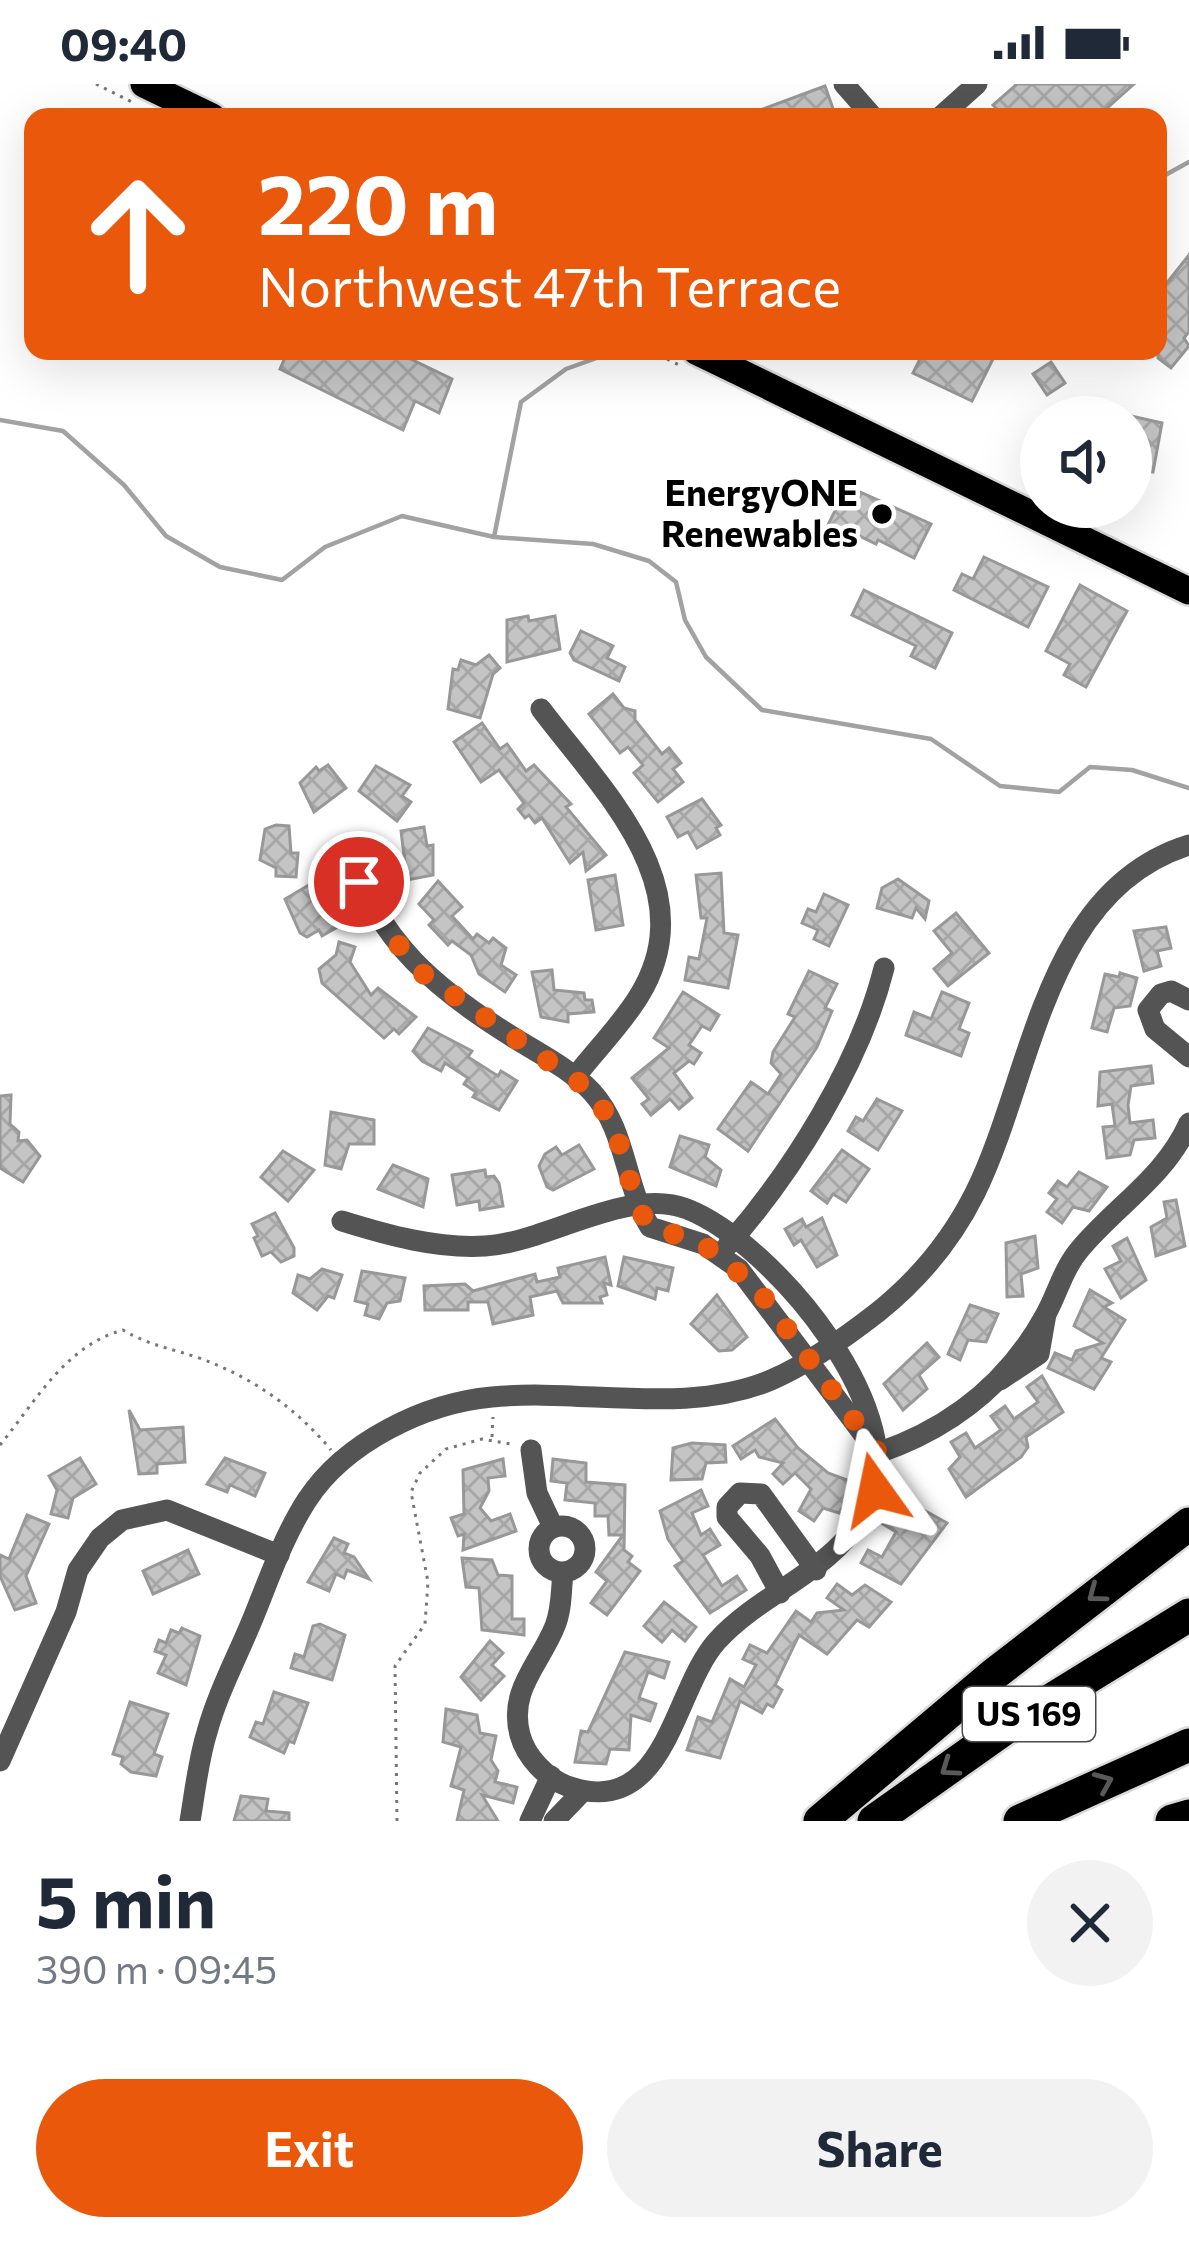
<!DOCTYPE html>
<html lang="en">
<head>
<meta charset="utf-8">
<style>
	:root { --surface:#fff; --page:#f2f2f3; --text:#1f2937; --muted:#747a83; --accent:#ea580c }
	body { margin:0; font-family:Commissioner,sans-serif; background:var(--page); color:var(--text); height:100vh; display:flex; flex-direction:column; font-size:45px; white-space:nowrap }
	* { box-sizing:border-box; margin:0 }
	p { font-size:39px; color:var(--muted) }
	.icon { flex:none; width:66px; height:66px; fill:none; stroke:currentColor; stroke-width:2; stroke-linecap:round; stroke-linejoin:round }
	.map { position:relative; height:1737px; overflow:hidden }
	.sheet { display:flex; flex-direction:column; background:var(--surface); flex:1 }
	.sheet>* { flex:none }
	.banner { position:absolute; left:24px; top:24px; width:1143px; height:252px; border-radius:24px; box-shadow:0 12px 48px #0002; background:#ea580c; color:#fff; overflow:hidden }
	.tools { position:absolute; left:1020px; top:312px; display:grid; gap:24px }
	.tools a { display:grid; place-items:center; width:132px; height:132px; border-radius:50%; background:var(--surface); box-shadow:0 12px 48px #0002; font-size:60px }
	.pin { position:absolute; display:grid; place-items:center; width:102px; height:102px; color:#fff; margin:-51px; border:6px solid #fff; border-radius:50%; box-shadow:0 3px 12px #0007 }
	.me { position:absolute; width:132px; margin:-66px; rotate:348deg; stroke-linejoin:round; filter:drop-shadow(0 0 9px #0008) }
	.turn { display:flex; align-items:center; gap:42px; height:252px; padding:0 36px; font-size:54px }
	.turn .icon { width:156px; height:156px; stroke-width:2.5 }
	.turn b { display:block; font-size:84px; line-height:102px }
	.round { display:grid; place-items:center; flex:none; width:126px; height:126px; border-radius:63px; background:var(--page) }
	.head { display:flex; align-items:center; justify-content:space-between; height:204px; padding:0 36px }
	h1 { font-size:72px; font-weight:700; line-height:90px }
	.cta { display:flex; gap:24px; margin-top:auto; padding:24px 36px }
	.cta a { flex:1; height:138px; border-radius:72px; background:var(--accent); color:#fff; font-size:48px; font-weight:700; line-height:138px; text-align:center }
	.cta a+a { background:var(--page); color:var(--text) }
	.status { display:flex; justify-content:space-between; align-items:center; height:84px; padding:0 60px; background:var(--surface); direction:ltr }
	.status svg { height:33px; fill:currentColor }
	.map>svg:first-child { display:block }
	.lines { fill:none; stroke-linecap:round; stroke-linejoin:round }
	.stream { stroke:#a2a2a2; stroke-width:4.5 }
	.building { fill:url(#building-cross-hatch); stroke:#989898; stroke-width:3 }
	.major-casing { stroke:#dbdbdb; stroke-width:32 }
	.highway-casing { stroke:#dbdbdb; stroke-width:38 }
	.path { stroke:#767676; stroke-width:3; stroke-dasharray:3 6; stroke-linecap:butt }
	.minor { stroke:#545454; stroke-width:21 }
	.major { stroke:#000; stroke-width:27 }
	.highway { stroke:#000; stroke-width:33 }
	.oneway { stroke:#595959 }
	.route { stroke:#ea580c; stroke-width:21; stroke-dasharray:0 37.8 }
	.poi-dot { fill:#000; stroke:#fff; stroke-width:4.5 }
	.labels { text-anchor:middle; stroke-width:9; stroke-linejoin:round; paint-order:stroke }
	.shield { fill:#fff; stroke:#4c4c4c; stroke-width:3 }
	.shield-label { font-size:33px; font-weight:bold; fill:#000 }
	.poi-label { font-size:36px; font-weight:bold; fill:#000; stroke:#fff; text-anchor:end }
</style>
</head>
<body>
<div class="status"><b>09:40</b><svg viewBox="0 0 49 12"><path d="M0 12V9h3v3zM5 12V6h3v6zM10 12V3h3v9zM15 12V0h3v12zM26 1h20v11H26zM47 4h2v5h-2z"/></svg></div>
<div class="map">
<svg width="1189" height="1737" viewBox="0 0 1189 1737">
	<defs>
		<pattern id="building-cross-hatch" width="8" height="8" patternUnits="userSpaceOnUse" patternTransform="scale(3)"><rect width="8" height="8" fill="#c4c4c4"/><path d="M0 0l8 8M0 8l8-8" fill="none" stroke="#a7a7a7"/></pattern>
	</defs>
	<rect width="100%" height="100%" fill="#fff"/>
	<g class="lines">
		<g class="stream">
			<polyline points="1158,95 1189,78"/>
			<polyline points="0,336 63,347 124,401 166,452 220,483 282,496 325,463 402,432 494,453 521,318 566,285 616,267"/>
			<polyline points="494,453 593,460 649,477 676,498 685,536 706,573 762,626 931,655 1000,702 1059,708 1090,683 1132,686 1189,704"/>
		</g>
	</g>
	<g class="building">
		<polygon points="1017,0 1134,0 1097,33 1005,33 993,21"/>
		<polygon points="825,2 836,33 744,33 744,32"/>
		<polygon points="1189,171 1189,248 1184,254 1189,262 1171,284 1158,274 1158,210"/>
		<polygon points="288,267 394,267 452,295 439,329 415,317 403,346 280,285"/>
		<polygon points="924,267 978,267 993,275 972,317 913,289"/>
		<polygon points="1051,278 1065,299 1047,311 1033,290"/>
		<polygon points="1131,332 1162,339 1153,388 1131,384"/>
		<polygon points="847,402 931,440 914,474 878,456 876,460 851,448 847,458 825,447"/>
		<polygon points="984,473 1048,503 1028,543 954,506 962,490 973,495"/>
		<polygon points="1080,501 1127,527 1086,603 1064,591 1070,580 1046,567"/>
		<polygon points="864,506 952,549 935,584 911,572 916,562 852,531"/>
		<polygon points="528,532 529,537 555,532 560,565 507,578 507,536"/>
		<polygon points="581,547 613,562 607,574 625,583 619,597 574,576 570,569"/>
		<polygon points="489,571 500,584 493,590 480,634 448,625 453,585 458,586 461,576 476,581"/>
		<polygon points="613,610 624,624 635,627 635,636 662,670 669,664 681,679 673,685 683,698 658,718 634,689 643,681 628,663 620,669 589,630"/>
		<polygon points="482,639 500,665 507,660 526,687 534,681 571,720 566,723 606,771 586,787 583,768 570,779 542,734 535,739 529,731 525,734 518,725 524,719 499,686 481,698 454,658"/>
		<polygon points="328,681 346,704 314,728 300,699 316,683 319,687"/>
		<polygon points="376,682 410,701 402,712 411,718 397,737 359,707"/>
		<polygon points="702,715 721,741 716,744 720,751 697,764 688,748 678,753 667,733"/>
		<polygon points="276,741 289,742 291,769 298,769 296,793 276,792 276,784 260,776 265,745"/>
		<polygon points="424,743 427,762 433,761 433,791 407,796 401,747"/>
		<polygon points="721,789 724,849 738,851 728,904 685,896 689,873 699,875 707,834 701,834 696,791"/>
		<polygon points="615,791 623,841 596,846 588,796"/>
		<polygon points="898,795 929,817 925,835 916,824 912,834 877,824 882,804"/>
		<polygon points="438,797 462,823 452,832 473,855 477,850 489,859 493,854 506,864 501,881 516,891 505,908 479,890 471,871 452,857 448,861 429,841 434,836 419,820"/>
		<polygon points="309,801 341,841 322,852 319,846 307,853 300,849 285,815"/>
		<polygon points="824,810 848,821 829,862 814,855 818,846 802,839 808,825 816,828"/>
		<polygon points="956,829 989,869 948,902 934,885 952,869 934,847"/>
		<polygon points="1166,843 1171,864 1157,867 1161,882 1144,887 1134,847"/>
		<polygon points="339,858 355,863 350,878 371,911 378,904 416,933 399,950 394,945 384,954 322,899 319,885 336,871"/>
		<polygon points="552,886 554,906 584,909 585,916 592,916 594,928 568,930 568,938 541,933 532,888"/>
		<polygon points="809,887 837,900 825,924 832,927 817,963 748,1067 718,1045 751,998 768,1010 781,990 771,979 773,968 795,933 788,930"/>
		<polygon points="1120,889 1137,894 1130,922 1114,924 1107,948 1092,944 1105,890 1119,893"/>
		<polygon points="683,908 719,931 710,946 702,942 689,961 701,969 694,980 689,977 674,989 692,1014 679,1025 670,1015 651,1031 642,1020 649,1015 632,994 669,964 654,954"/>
		<polygon points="942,908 969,919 959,945 969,949 961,972 906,951 914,928 931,935"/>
		<polygon points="428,944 472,967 468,973 498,992 501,987 517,997 499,1026 473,1013 476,1008 464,1000 468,994 445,979 441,987 422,977 413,967"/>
		<polygon points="1151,982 1153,999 1131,1002 1128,1021 1130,1039 1153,1036 1155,1054 1134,1056 1130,1071 1107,1074 1103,1043 1115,1042 1112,1020 1098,1022 1100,988"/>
		<polygon points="11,1011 10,1040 19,1048 18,1057 27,1056 40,1072 23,1098 0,1084 0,1012"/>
		<polygon points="877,1015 902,1027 878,1066 848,1047 856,1033 863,1037"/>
		<polygon points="331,1028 374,1036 374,1060 349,1060 341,1085 325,1081"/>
		<polygon points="680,1052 709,1061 705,1073 721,1086 716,1102 670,1083"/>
		<polygon points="579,1061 594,1085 553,1106 547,1103 539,1082 545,1070 556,1063 562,1071"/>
		<polygon points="842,1066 869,1085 846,1118 833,1110 827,1119 811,1107"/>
		<polygon points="283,1067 314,1086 288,1117 261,1093"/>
		<polygon points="393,1081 428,1095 423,1123 378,1105"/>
		<polygon points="485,1086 486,1093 494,1092 499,1099 503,1122 480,1126 479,1117 457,1121 452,1091"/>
		<polygon points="1079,1088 1107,1103 1089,1127 1073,1123 1062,1139 1047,1128 1057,1115 1049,1109 1058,1097 1067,1103"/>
		<polygon points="1176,1116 1185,1162 1156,1172 1151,1143 1167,1134 1164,1118"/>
		<polygon points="275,1129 294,1164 294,1172 281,1178 271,1168 262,1172 254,1154 258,1152 252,1140"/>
		<polygon points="822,1134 837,1171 817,1183 801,1156 794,1161 785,1145 802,1135 806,1143"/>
		<polygon points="1035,1152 1038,1184 1021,1190 1023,1212 1007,1213 1006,1159"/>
		<polygon points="1127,1154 1146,1196 1121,1214 1105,1185 1121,1177 1113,1162"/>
		<polygon points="605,1173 611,1201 604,1199 607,1211 600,1213 602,1219 563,1219 557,1207 530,1213 533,1231 493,1240 488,1218 468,1218 468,1226 425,1226 424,1202 465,1200 473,1207 535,1190 537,1198 560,1193 558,1184"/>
		<polygon points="624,1173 673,1184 668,1207 657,1204 655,1215 618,1202"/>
		<polygon points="322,1185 342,1191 334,1214 328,1212 317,1226 293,1209 298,1191 310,1195"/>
		<polygon points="362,1187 405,1194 400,1217 387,1219 379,1235 365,1231 368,1220 355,1217"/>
		<polygon points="1090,1206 1112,1219 1104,1223 1125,1236 1101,1274 1111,1278 1094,1305 1048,1284 1055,1269 1072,1276 1076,1267 1103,1259 1074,1242"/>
		<polygon points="717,1211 747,1253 732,1266 719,1267 691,1240"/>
		<polygon points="970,1221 998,1230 986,1258 968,1256 960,1276 948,1270"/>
		<polygon points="927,1259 939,1273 919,1291 927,1305 903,1326 884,1300"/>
		<polygon points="1042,1292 1063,1328 1026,1353 1028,1363 1021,1373 966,1413 949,1385 960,1373 951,1358 966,1349 975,1364 1001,1346 991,1332 1005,1322 1014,1335 1038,1318 1027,1303"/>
		<polygon points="129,1326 140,1346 183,1343 185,1378 157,1380 157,1389 139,1390"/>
		<polygon points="775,1335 798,1364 828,1389 858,1400 839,1429 823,1424 814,1437 799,1427 811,1405 795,1389 783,1400 773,1390 783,1379 759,1373 755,1366 741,1375 733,1362"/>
		<polygon points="692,1359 725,1361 726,1378 706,1379 702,1395 671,1396 673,1364"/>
		<polygon points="80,1374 96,1400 73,1414 68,1434 51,1430 57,1406 49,1392"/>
		<polygon points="225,1374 265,1389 255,1412 230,1401 227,1408 207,1400"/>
		<polygon points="503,1375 505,1392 488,1394 489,1407 480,1424 491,1437 510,1430 516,1447 463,1466 464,1450 458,1452 451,1434 464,1430 463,1386"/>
		<polygon points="553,1375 586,1379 586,1398 625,1401 624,1466 632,1472 628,1478 640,1487 607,1531 591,1519 607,1497 596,1488 623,1451 609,1451 608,1432 595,1432 595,1419 565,1416 567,1399 551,1397"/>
		<polygon points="701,1406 708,1422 692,1429 701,1451 710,1445 720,1461 703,1471 722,1502 737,1492 746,1506 710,1529 675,1482 683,1477 668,1455 660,1427"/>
		<polygon points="920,1424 947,1439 901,1500 861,1479 868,1466 882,1473 896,1448 883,1440 891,1426 908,1436"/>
		<polygon points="27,1431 49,1440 26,1492 36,1519 15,1526 0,1492 0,1471 9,1475"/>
		<polygon points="334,1454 348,1460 344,1469 354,1473 369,1495 347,1486 344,1494 336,1490 329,1507 308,1498"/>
		<polygon points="188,1466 199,1490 153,1510 143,1487"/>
		<polygon points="462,1474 492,1476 498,1491 512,1492 512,1535 524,1535 524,1551 482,1546 479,1504 466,1503"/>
		<polygon points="837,1500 852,1511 865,1501 891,1518 869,1543 857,1536 827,1570 799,1551 775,1601 782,1606 773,1623 767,1620 762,1629 740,1617 720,1674 687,1666 698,1633 712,1638 730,1595 744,1603 756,1581 743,1575 750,1561 767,1569 796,1527 811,1538 817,1529 844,1526 827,1514"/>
		<polygon points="664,1518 696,1543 685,1557 672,1546 662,1558 644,1542"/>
		<polygon points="320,1540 345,1551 332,1596 291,1584 295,1570 304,1573 313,1542"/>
		<polygon points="182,1544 200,1552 186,1601 158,1589 166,1571 155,1567 159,1556 166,1559 171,1546 179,1549"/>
		<polygon points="490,1557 503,1569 492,1581 504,1592 481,1616 461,1593"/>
		<polygon points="625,1568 669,1578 664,1594 648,1588 639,1614 656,1620 650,1637 631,1631 629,1666 610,1665 606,1680 575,1678 581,1647 588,1648"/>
		<polygon points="274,1608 308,1619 294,1659 289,1657 284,1669 250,1653 256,1638 263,1640"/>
		<polygon points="130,1618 168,1630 154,1670 162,1673 156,1692 131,1688 121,1680 123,1673 113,1670"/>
		<polygon points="446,1625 477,1631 480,1649 496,1652 491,1676 498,1687 495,1698 517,1703 513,1719 482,1711 498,1737 457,1737 464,1706 451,1702 461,1663 443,1658"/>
		<polygon points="241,1712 268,1715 266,1727 289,1729 289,1737 234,1737"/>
	</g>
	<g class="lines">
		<g class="major-casing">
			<g id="major">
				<polyline points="144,0 212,33"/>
				<polyline points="696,267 1189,507"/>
			</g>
		</g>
		<g class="highway-casing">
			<g id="highway">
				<polyline points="820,1737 993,1591 1189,1440"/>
				<polyline points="874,1737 1004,1645 1189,1531"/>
				<polyline points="1020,1737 1189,1661"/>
				<polyline points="1172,1737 1189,1732"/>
			</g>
		</g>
		<g class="path">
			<polyline points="96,0 132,18"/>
			<polyline points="651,267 681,282"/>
			<polyline points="492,1353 493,1333"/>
			<path d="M0 1361C36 1317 65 1262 123 1246 150 1262 174 1265 202 1275 253 1294 296 1324 331 1366"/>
			<polyline points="397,1737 395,1582 425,1540 428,1498 411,1408 420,1389 446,1365 482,1355 511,1360"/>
		</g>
		<g class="minor">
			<polyline points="844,0 873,33"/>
			<polyline points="940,33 977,0"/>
			<path d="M541 625C602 706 706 804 639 912 622 940 596 966 575 993"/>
			<path d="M350 766C376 857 438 907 516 955 542 971 571 986 592 1008 627 1047 624 1100 650 1143L703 1160 739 1185 870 1359"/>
			<polyline points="1189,916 1171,907 1161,910 1148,926 1155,945 1189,973"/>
			<path d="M342 1137C387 1151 437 1165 485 1162 546 1159 627 1102 687 1125 772 1158 920 1334 866 1428 829 1490 763 1507 717 1557 672 1607 667 1737 567 1702 546 1694 526 1673 520 1651 508 1606 540 1580 555 1542 562 1525 561 1506 563 1489"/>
			<path d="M728 1161C793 1087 860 980 884 884"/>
			<polyline points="1000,1296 1039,1270 1046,1230"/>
			<polyline points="531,1366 537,1409 553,1443"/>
			<path d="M878 1369C951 1344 1008 1300 1046 1230 1058 1208 1063 1185 1080 1165 1117 1121 1165 1093 1189 1039"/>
			<circle cx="562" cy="1465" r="23"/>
			<polyline points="780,1509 760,1472 727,1433 727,1423 740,1409 761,1410 816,1486"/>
			<polyline points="0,1677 66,1528 78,1486 100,1454 122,1436 167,1426 279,1471"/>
			<path d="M190 1737C195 1708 198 1677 207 1648 217 1611 236 1575 251 1539 268 1498 283 1453 307 1416 345 1358 425 1319 492 1313 583 1304 685 1332 771 1296 808 1280 846 1253 878 1228 918 1196 952 1155 975 1109 1033 992 1043 806 1189 761"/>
			<polyline points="530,1737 551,1692"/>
			<polyline points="554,1737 582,1708"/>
		</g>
		<use href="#major" class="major"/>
		<use href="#highway" class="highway"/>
	</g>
	<defs><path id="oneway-chevron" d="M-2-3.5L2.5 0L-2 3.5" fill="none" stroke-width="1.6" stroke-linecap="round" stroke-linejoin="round" transform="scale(3)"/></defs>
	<g class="oneway">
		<use href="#oneway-chevron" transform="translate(1096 1510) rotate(143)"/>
		<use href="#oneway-chevron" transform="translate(949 1684) rotate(145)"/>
		<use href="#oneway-chevron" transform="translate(1104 1698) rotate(-23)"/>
	</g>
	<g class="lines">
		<polyline class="route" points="359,798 378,836 422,889 591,1007 614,1042 638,1124 650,1142 703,1160 757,1204 878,1369 875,1406"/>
	</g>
	<circle class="poi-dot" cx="882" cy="430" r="12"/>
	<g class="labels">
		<rect class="shield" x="963" y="1603" width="132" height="54" rx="9"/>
		<g class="shield-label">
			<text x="1029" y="1642">US 169</text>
		</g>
		<g class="poi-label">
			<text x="858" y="422">EnergyONE<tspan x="858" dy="41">Renewables</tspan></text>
		</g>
	</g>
</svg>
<div class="tools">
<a><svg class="icon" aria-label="sound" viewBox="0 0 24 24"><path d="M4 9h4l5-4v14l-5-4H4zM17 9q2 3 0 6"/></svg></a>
</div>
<div class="pin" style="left:359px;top:798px;background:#d93025"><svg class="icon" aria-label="arrive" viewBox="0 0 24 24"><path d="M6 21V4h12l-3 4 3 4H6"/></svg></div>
<svg class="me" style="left:875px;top:1406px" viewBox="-20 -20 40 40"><path d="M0-17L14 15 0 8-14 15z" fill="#ea580c" stroke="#fff" stroke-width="4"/></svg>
<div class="banner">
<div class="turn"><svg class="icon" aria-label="ahead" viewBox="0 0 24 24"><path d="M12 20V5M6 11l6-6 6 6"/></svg><div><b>220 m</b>Northwest 47th Terrace</div></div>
</div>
</div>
<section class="sheet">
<div class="head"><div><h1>5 min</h1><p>390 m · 09:45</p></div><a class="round"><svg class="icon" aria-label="close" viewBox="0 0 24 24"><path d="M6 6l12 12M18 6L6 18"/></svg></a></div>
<div class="cta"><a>Exit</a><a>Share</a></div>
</section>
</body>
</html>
